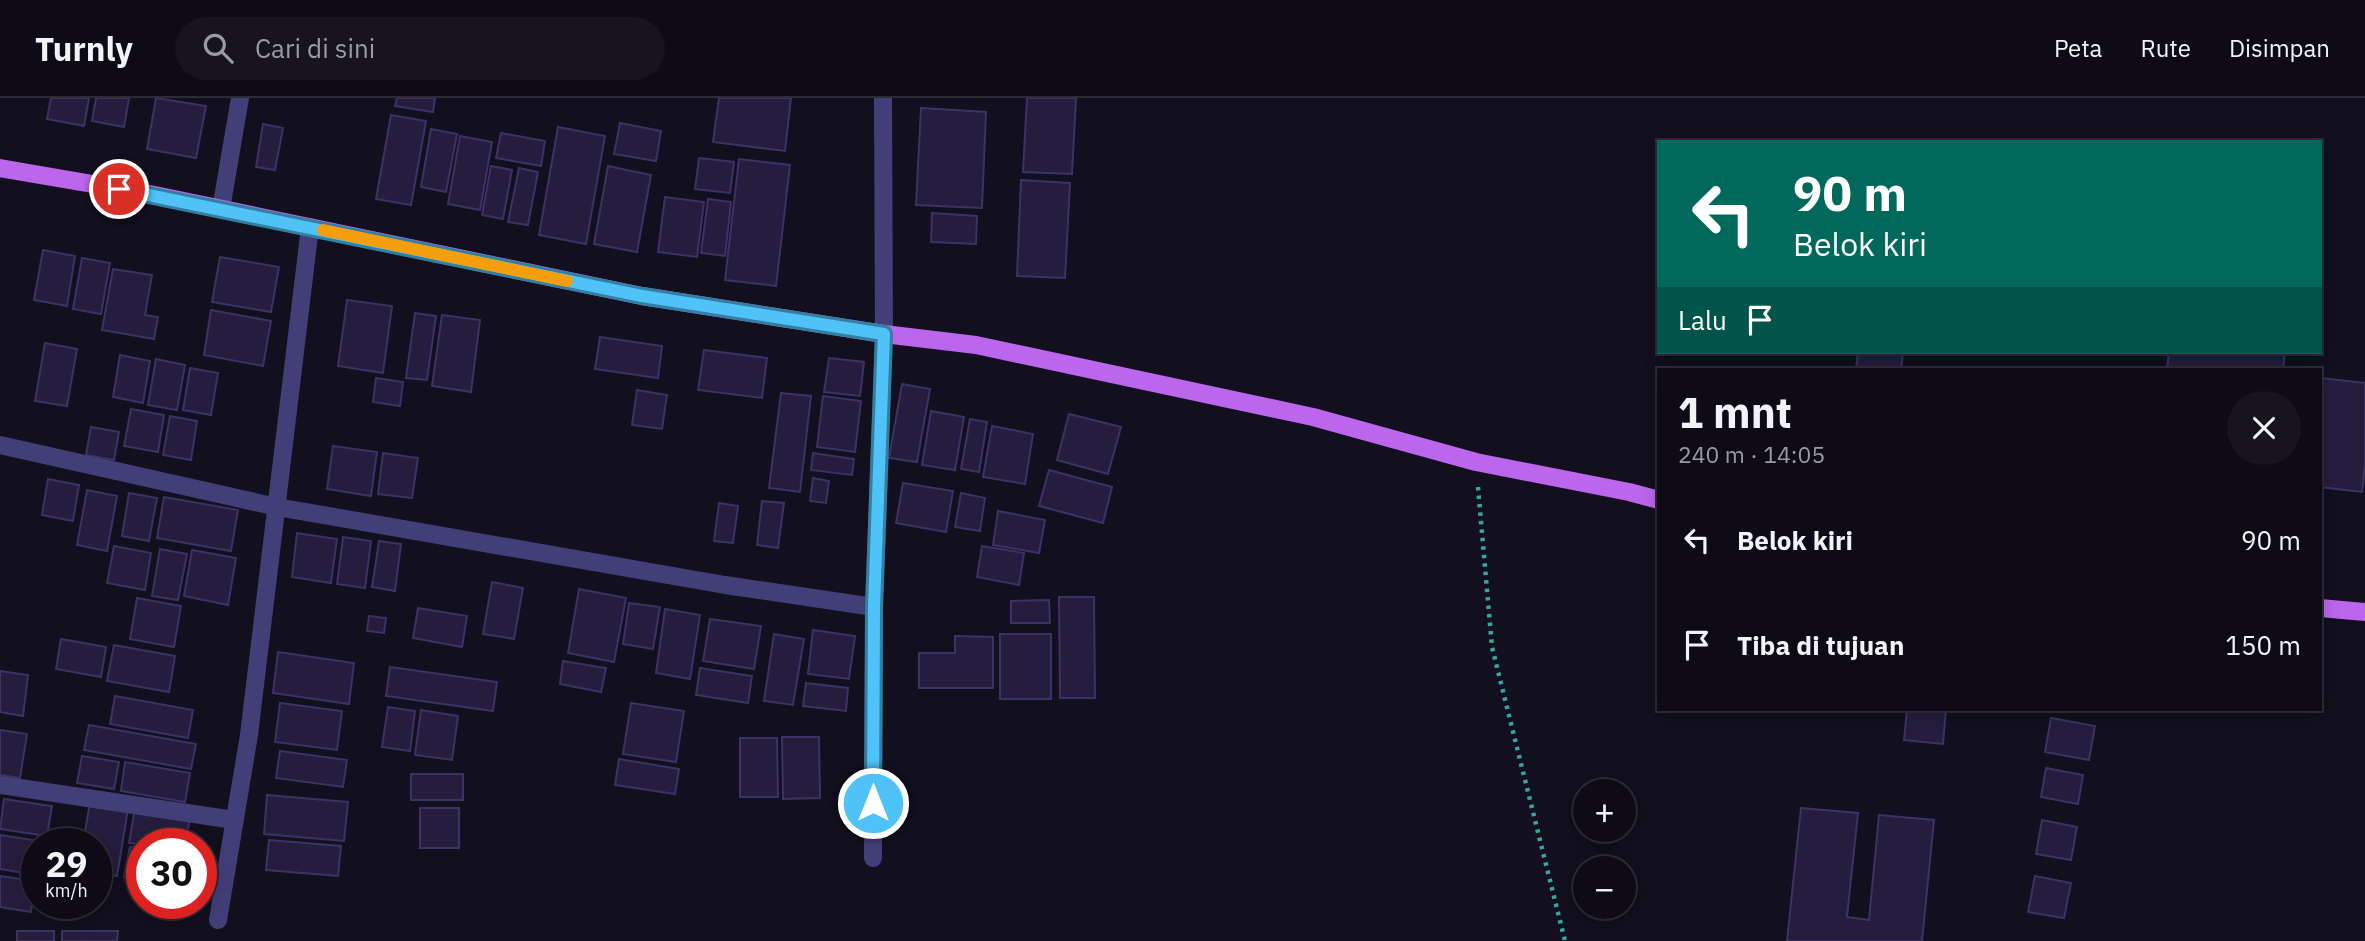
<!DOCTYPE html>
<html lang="id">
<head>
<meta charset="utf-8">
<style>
	:root { --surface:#0e0b16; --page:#17141f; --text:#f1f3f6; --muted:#9b9ba1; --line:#2e2b35 }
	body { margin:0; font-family:"IBM Plex Sans",sans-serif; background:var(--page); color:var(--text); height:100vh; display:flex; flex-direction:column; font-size:26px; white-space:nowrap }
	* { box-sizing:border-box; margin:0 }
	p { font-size:23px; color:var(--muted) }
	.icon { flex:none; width:38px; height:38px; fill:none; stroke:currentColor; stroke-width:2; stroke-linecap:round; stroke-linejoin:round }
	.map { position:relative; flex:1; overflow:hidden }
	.sheet { position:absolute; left:1657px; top:270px; width:665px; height:343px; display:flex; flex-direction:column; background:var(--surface); border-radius:0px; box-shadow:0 4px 18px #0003,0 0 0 2px var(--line) }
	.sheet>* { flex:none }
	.guide { position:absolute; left:1657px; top:42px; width:665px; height:214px; border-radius:0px; box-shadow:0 4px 18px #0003,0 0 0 2px var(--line); background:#00695c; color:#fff; overflow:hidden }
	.tools { position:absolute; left:1573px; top:681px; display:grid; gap:14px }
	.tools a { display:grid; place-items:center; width:63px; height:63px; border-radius:50%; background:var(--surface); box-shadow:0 4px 18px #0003,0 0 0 2px var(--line); font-size:35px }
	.speed { position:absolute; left:21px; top:730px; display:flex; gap:14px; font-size:35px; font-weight:700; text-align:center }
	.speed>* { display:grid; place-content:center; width:91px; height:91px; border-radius:50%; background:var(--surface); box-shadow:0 4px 18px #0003,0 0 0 2px var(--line); line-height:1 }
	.speed small { font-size:18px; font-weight:400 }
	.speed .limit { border:10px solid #d22; background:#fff; color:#111 }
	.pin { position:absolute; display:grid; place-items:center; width:60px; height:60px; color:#fff; margin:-30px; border:4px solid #fff; border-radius:50%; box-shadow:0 2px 7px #0007 }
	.me { position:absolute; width:77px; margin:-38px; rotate:0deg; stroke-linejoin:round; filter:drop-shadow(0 0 5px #0008) }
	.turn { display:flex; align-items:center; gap:24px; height:147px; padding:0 21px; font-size:32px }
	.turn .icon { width:91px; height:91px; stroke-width:2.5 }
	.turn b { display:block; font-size:49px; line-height:60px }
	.then { display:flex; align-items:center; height:66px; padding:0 21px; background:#0003; gap:14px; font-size:26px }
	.round { display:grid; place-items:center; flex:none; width:74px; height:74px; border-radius:37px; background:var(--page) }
	.head { display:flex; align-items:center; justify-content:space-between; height:119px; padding:0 21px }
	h1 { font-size:42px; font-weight:700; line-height:52px }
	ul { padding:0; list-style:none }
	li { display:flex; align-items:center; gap:21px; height:105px; padding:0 21px }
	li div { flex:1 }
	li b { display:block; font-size:26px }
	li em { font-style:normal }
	header { display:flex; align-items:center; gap:42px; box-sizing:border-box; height:98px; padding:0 35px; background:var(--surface); border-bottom:2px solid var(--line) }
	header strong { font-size:33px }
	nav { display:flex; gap:38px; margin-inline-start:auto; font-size:24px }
	.search { width:490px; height:63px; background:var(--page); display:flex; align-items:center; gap:18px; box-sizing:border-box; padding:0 24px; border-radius:38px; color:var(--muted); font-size:26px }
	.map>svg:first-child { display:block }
	.building { fill:#241d3d; stroke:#3d3266; stroke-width:2 }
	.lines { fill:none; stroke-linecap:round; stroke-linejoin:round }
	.path { stroke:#3ca49e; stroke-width:4.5; stroke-dasharray:3.5 5; stroke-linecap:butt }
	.minor { stroke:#423f78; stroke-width:18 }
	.major { stroke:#bc66ed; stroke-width:18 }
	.route-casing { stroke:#337fa1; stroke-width:18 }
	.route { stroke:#4fc3f7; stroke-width:12 }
	.slow { stroke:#f59e0b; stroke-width:12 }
</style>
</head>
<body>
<header>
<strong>Turnly</strong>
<div class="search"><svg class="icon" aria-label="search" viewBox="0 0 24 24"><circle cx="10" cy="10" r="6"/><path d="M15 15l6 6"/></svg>Cari di sini</div>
<nav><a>Peta</a><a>Rute</a><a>Disimpan</a></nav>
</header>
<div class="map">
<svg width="2365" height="843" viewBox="0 0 2365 843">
	<rect width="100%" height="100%" fill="#120f1e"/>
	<g class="building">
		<polygon points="51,0 89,0 84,28 47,21"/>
		<polygon points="96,0 129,0 124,29 92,23"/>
		<polygon points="156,0 206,8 196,60 147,51"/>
		<polygon points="397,0 435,0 433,14 395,8"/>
		<polygon points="719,0 791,0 785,53 713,44"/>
		<polygon points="1027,0 1076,0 1072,76 1023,74"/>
		<polygon points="921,10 986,14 982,110 916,107"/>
		<polygon points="391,17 426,23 411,107 376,101"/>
		<polygon points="620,25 661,33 656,63 614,56"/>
		<polygon points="263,26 283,30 275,72 256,69"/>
		<polygon points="558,29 605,38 586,146 539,137"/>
		<polygon points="431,31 457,36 446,94 421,89"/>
		<polygon points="501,35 545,43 541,68 496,60"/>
		<polygon points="460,38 492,44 480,112 448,106"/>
		<polygon points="699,60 734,64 730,95 695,91"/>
		<polygon points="739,61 790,67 776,188 725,182"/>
		<polygon points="491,68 512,72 503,121 482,117"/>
		<polygon points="608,68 651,77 637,154 594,146"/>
		<polygon points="519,70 538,74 528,127 508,124"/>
		<polygon points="1021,82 1070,85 1065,180 1017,178"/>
		<polygon points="665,99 704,104 697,159 658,154"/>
		<polygon points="708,101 731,104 725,158 701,155"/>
		<polygon points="932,115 977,118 976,146 931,144"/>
		<polygon points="43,152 75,158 67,208 34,202"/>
		<polygon points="220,159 279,169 271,214 212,204"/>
		<polygon points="82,160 110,165 101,216 73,211"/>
		<polygon points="113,171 152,177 145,217 158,219 154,241 102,232"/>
		<polygon points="347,202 392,208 383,275 338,268"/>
		<polygon points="211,212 271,223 263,268 204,257"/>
		<polygon points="415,215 436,218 427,282 406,280"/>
		<polygon points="442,217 480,222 471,294 432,288"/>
		<polygon points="600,239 662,248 658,280 595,271"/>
		<polygon points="45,245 77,251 67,308 35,303"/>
		<polygon points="704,252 767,260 762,300 698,292"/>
		<polygon points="1858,254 1903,254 1901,271 1856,271"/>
		<polygon points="2169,254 2285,254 2283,271 2167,271"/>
		<polygon points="120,257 150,263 143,305 113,299"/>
		<polygon points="829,260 864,264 860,298 824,294"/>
		<polygon points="156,261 185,267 177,312 148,307"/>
		<polygon points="190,270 218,275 211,317 183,312"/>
		<polygon points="376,280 403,284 400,308 373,304"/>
		<polygon points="2320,280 2365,285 2365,367 2362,394 2320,389"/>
		<polygon points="902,286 930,291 917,364 889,360"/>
		<polygon points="637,292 667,297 662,331 632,327"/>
		<polygon points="781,295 811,298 800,394 769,390"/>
		<polygon points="823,298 861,303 855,354 817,349"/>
		<polygon points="131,311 164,317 158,354 124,348"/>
		<polygon points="931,313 964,319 955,372 922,367"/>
		<polygon points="1069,316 1121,329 1108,376 1057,362"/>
		<polygon points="170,318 197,323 191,362 163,357"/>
		<polygon points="970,321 987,324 979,374 961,371"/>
		<polygon points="992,328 1033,336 1025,386 983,379"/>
		<polygon points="91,329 119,334 114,362 86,357"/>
		<polygon points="333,348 377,354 371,398 327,391"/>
		<polygon points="383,355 418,360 412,400 378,396"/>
		<polygon points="813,355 854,361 852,377 811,372"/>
		<polygon points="1049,372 1112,389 1103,425 1039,408"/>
		<polygon points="813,380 829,383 826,405 810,403"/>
		<polygon points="48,381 79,387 73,423 42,417"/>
		<polygon points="903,385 953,393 946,434 896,425"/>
		<polygon points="87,392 117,398 107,453 77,447"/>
		<polygon points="129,395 157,400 149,443 122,438"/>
		<polygon points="961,395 985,400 980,433 955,429"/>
		<polygon points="164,399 238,412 231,453 157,440"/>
		<polygon points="762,403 784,405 778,450 757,447"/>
		<polygon points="719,405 738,408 733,445 714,443"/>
		<polygon points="998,413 1045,422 1039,455 993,447"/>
		<polygon points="297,435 337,441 331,485 292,479"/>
		<polygon points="343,439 371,443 365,490 337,486"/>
		<polygon points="379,443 401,446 395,493 372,489"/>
		<polygon points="114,448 151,455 145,492 107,485"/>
		<polygon points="982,448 1024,455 1019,487 977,479"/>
		<polygon points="160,451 187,456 178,502 152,498"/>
		<polygon points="192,452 236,460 228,507 184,498"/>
		<polygon points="492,484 523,490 514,541 483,536"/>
		<polygon points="579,491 626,500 614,564 568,555"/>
		<polygon points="1059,499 1094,499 1095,600 1060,600"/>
		<polygon points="137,500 181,508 174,549 130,541"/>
		<polygon points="1049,502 1050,525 1011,525 1011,503"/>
		<polygon points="629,505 660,509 653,551 623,546"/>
		<polygon points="418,510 467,518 462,549 413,540"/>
		<polygon points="665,511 700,517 690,581 656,575"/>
		<polygon points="369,518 386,520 384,535 367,533"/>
		<polygon points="710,521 761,528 754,571 703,563"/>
		<polygon points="813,532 855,538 849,581 808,576"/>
		<polygon points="774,536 804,541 793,607 764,603"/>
		<rect x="1000" y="536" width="51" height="65"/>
		<polygon points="955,538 993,539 993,590 919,590 919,555 955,555"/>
		<polygon points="61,541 106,549 101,579 56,571"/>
		<polygon points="114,547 175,558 169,594 107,583"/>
		<polygon points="278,554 354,565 349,606 273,595"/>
		<polygon points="563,563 606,570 601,594 560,586"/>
		<polygon points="390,569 497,584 493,613 386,598"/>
		<polygon points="700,570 752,578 748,605 696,597"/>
		<polygon points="0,573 28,577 23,618 0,614"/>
		<polygon points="806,585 848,590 846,613 803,608"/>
		<polygon points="115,598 193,612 188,640 110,626"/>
		<polygon points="280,605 342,613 337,652 275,644"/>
		<polygon points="631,605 684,613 676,664 623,656"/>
		<polygon points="388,609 415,613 410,653 382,649"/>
		<polygon points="1907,611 1946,611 1943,646 1904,642"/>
		<polygon points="421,612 458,618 452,662 415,657"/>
		<polygon points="2051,620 2095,628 2089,662 2045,654"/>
		<polygon points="89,627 196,646 191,671 84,652"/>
		<polygon points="0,632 27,636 20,680 0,677"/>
		<polygon points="782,639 819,639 820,700 783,701"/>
		<polygon points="740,640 777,640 778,699 740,699"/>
		<polygon points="280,653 347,662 343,689 276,680"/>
		<polygon points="82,658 119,664 114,691 77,685"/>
		<polygon points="619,661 679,671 675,696 615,687"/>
		<polygon points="125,664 190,675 185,704 121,693"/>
		<polygon points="2046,670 2083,677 2078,706 2041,699"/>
		<rect x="411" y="676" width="52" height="26"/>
		<polygon points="267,697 348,704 344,743 264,736"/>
		<polygon points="4,701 52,708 47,738 0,731"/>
		<polygon points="90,704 128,711 117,778 96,775 96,746 83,746"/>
		<polygon points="135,710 190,720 185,746 142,746 142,747 129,745"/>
		<rect x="420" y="710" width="39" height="40"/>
		<polygon points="1801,710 1858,715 1847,819 1869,822 1879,717 1934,722 1922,843 1787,843"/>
		<polygon points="2042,722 2077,729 2071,762 2036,756"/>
		<polygon points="0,737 46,744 46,746 37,746 37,777 0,771"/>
		<polygon points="269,742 341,748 338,778 266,772"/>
		<polygon points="130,749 142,751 142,782 124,779"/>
		<polygon points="0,778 35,783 31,814 0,809"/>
		<polygon points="2035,778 2071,785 2064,820 2028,814"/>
		<rect x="17" y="833" width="37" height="10"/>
		<polygon points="62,833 118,833 117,843 62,843"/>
	</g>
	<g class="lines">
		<polyline class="path" points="1478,389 1492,549 1565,843"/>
		<g class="minor">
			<polyline points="221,111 240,0"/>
			<polyline points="0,347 277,409 725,487 874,509"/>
			<polyline points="0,687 234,722"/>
			<polyline points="873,760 874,509 884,236 883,0"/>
			<polyline points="218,822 249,637 310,129"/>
		</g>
		<g class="major">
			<polyline points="0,70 145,95 642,198 884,236 976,247 1313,319 1476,364 1629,394 1659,402"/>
			<polyline points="2320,510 2365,514"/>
		</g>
	</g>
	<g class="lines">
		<g class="route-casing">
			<polyline id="route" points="119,91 642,198 884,236 874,509 873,705"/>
		</g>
		<use href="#route" class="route"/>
		<polyline class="slow" points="323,132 567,183"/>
	</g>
</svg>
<div class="tools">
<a>+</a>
<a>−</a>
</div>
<div class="speed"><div>29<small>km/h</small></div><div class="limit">30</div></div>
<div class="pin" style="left:119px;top:91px;background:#d93025"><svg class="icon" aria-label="arrive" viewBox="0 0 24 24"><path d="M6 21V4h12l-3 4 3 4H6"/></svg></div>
<svg class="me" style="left:873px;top:705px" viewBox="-20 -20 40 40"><circle r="17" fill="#4fc3f7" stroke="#fff" stroke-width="3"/><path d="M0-11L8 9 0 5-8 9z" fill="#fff"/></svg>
<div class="guide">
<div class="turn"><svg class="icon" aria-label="left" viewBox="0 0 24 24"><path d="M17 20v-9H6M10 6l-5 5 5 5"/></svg><div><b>90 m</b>Belok kiri</div></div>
<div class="then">Lalu<svg class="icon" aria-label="arrive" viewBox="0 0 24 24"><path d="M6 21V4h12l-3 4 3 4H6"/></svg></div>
</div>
<section class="sheet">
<div class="head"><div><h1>1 mnt</h1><p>240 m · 14:05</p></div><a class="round"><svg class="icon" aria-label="close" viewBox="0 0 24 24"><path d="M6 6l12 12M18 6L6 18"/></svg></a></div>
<ul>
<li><svg class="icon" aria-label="left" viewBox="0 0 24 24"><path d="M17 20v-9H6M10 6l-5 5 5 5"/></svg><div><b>Belok kiri</b></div><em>90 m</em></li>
<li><svg class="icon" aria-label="arrive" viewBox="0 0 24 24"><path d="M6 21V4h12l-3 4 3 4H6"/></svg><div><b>Tiba di tujuan</b></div><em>150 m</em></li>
</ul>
</section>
</div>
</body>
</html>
